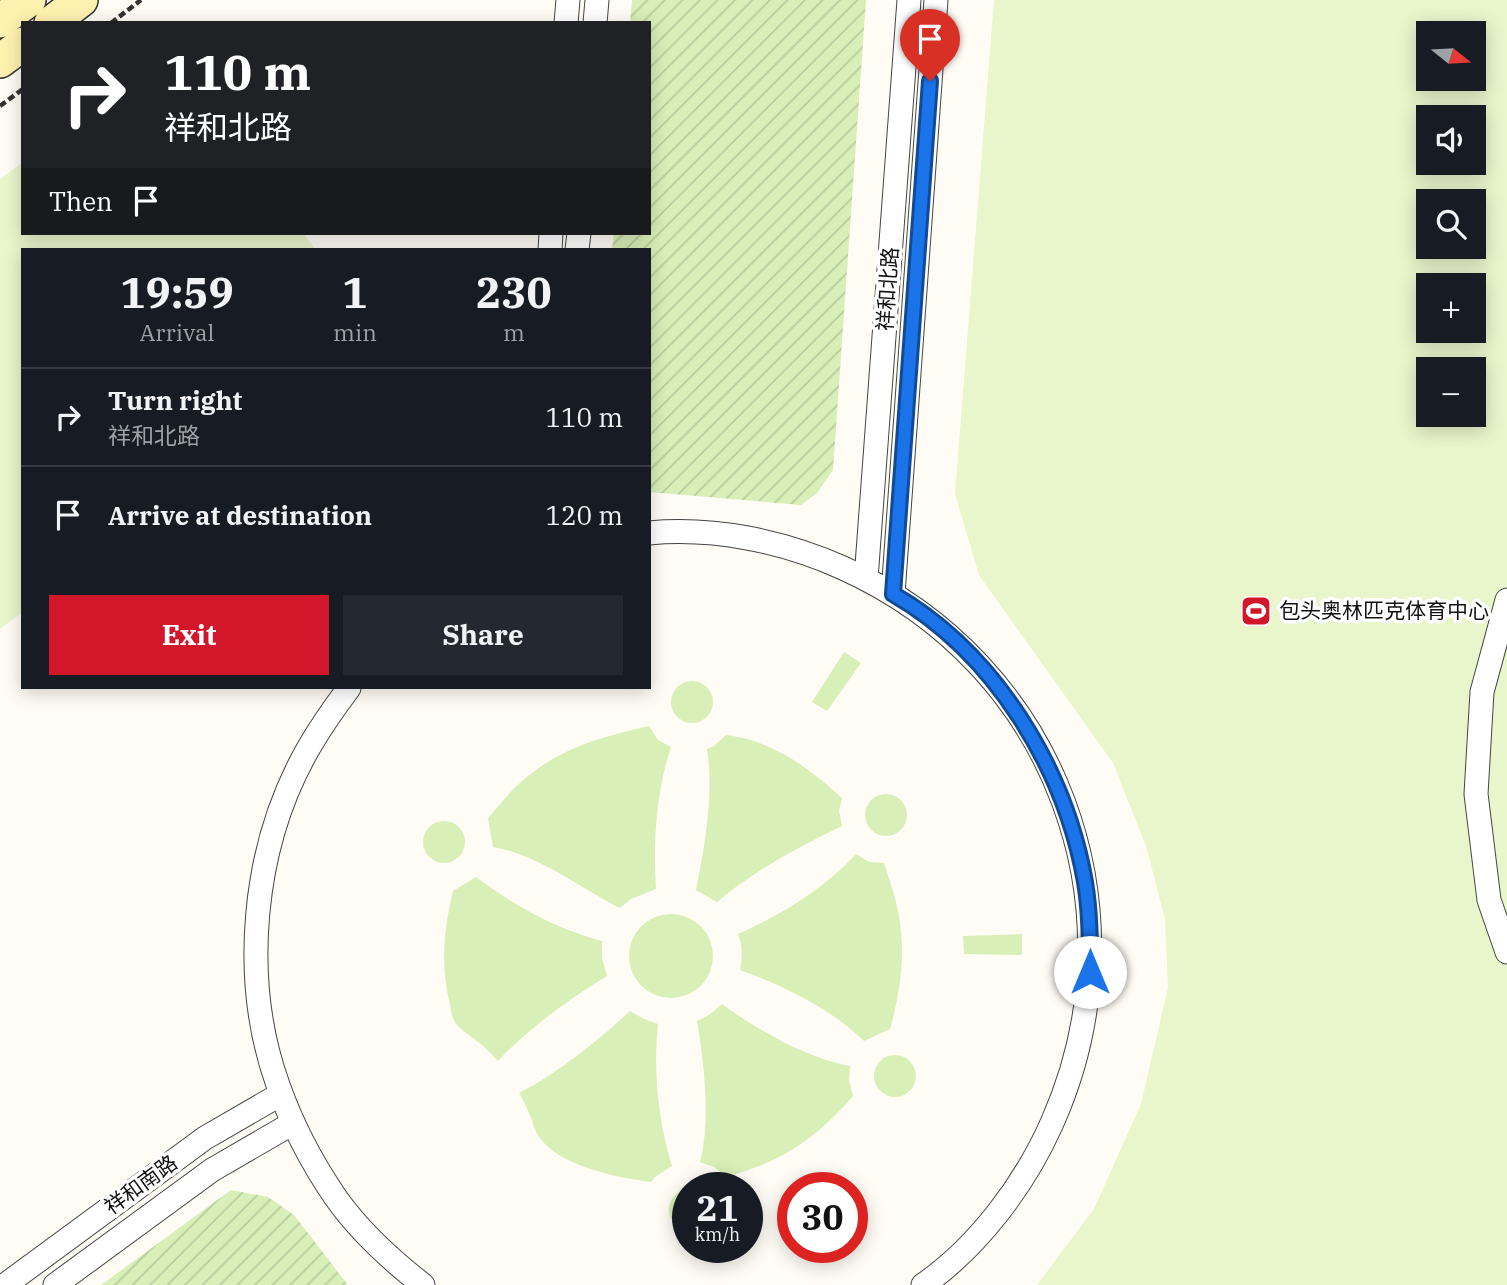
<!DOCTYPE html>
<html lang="en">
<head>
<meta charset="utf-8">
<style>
	:root { --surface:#171b24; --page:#242831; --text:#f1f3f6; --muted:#9ea1a6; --line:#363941; --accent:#d3172a }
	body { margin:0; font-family:"IBM Plex Serif","Noto Sans SC",serif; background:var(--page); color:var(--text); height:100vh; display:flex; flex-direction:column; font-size:26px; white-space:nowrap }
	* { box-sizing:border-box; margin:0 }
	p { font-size:23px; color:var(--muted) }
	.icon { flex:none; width:38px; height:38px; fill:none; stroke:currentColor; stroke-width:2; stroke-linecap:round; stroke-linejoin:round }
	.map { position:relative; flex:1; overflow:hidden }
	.panel { position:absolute; left:21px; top:248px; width:630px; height:441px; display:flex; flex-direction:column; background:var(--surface); border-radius:0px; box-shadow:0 4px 18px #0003 }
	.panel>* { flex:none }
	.top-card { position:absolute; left:21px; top:21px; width:630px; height:214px; border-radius:0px; box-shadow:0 4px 18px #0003; background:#202124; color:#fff; overflow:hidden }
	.needle { width:46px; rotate:108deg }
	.fabs { position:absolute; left:1416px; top:21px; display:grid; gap:14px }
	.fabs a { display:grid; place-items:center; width:70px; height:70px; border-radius:0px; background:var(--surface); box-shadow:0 4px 18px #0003; font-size:35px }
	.speed { position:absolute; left:672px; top:1172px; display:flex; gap:14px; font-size:35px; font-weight:700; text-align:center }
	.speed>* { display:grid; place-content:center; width:91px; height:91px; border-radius:50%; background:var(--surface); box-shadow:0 4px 18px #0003; line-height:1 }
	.speed small { font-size:18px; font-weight:400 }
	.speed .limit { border:10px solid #d22; background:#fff; color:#111 }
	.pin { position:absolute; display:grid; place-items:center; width:60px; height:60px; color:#fff; margin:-72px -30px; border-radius:50% 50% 50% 0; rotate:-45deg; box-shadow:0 0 7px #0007 }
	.pin .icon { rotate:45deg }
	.me { position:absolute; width:77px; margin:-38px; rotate:0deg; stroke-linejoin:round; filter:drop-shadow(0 0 5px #0008) }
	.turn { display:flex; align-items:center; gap:24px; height:147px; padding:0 28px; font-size:32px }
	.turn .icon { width:91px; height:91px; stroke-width:2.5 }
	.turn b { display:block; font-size:49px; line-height:60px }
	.then { display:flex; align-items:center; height:66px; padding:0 28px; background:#0003; gap:14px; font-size:26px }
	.eta { display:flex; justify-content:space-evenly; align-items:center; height:119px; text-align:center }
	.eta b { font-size:42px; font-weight:700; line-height:49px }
	.action { display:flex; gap:14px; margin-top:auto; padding:14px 28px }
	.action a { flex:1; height:80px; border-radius:0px; background:var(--accent); color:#fff; font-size:28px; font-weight:700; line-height:80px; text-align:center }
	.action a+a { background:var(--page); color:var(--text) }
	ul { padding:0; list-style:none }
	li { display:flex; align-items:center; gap:21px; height:98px; padding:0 28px; border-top:2px solid var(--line) }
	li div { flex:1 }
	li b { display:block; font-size:26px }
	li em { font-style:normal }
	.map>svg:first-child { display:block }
	.grass { fill:#d8efb8 }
	.garden { fill:url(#garden-furrows) }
	.pitch { fill:#e9f5cb; fill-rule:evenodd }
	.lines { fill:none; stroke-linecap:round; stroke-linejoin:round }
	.street-casing { stroke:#444; stroke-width:25 }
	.secondary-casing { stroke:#333; stroke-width:36 }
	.path { stroke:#333; stroke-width:4.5; stroke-dasharray:7 3.5; stroke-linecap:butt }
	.street { stroke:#fff; stroke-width:23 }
	.secondary { stroke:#fff2b0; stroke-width:33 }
	.route-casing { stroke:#114b97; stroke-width:18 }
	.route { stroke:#1a73e8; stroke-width:12 }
	.labels { text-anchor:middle; stroke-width:7; stroke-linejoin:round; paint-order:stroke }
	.street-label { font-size:21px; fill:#111; stroke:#fff }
	.poi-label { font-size:21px; fill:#111; stroke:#fff; text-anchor:start }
</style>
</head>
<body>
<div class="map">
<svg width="1507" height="1285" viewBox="0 0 1507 1285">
	<defs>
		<pattern id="garden-furrows" width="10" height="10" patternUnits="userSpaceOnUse" patternTransform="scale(1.75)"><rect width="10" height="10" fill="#d8efb8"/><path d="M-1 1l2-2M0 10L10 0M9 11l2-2" fill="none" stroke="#b8cc9d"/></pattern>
	</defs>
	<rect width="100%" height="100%" fill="#fffcf5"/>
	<g class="grass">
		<polygon points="844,652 861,663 827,711 812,702"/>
		<circle cx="692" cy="702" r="21"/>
		<path d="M649 726 658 740 671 747C656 792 653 842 656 889L631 899 620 908C578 887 540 855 493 847L488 818C499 806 509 792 521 782 561 747 599 738 649 726Z"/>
		<path d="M726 735C772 740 809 768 842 798L839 811 842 826C798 847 754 871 717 902L696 890C705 845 714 795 707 749L714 746Z"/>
		<circle cx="886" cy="815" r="21"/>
		<circle cx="444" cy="842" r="21"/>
		<path d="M856 854 869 862 884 863C889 879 895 895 898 911 906 951 901 990 890 1029L864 1041C830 1008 784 986 740 970 742 958 743 946 738 934 781 915 824 889 856 854Z"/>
		<path d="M476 877C517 907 554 928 602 941V958L607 976C568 1000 530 1027 498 1061 491 1054 485 1047 478 1042 471 1036 462 1031 457 1025 452 1019 451 1011 450 1004 440 966 444 928 453 891Z"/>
		<circle cx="671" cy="956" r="42"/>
		<polygon points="1022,934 1022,955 964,954 963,936"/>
		<path d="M722 1004C756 1029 808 1059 850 1066L849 1081 853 1096C816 1139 781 1162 726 1177L714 1167 700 1162C711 1120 704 1063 697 1021L709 1015Z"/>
		<path d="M630 1011 642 1018 658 1024C653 1073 658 1119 672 1166L655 1177 651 1182C619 1178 559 1166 540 1138 534 1131 533 1121 529 1113 526 1106 523 1099 519 1093 560 1072 596 1042 630 1011Z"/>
		<circle cx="895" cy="1076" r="21"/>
		<path d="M688 1188V1231C662 1225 663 1195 688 1188Z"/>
	</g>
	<g class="garden">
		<polygon points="632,0 866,0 833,470 817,493 801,505 649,492 649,250 612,250 614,233 649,233 649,23 630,23"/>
		<polygon points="231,1190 268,1197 294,1215 348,1285 101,1285"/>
	</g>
	<g class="pitch">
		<path d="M994 0H1507V1285H1037L1094 1209 1141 1104 1168 988 1165 919 1146 846 1113 763 979 575 955 494ZM1428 33H1474V79H1428ZM1428 117H1474V163H1428ZM1428 201H1474V247H1428ZM1428 285H1474V331H1428ZM1428 369H1474V415H1428Z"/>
		<polygon points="23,162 23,233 303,233 316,250 23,250 23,612 0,629 0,179"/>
	</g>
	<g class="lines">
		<g class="street-casing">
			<g id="street">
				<polyline points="566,23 568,0"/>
				<polyline points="595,23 597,0"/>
				<polyline points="550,250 551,233"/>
				<polyline points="577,250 579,233"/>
				<path d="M649 533C714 527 783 541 843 568 1057 664 1147 910 1052 1123 1025 1184 978 1247 923 1285"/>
				<polyline points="866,579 909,0"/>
				<polyline points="893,594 936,0"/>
				<polyline points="1507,600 1482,692 1476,794 1489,900 1507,952"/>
				<path d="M349 688C334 708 320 728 308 749 252 847 240 979 278 1085 292 1125 312 1163 336 1198 360 1232 391 1260 423 1285"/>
				<polyline points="5,1285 205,1138 281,1094"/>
				<polyline points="55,1285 212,1170 293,1123"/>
			</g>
		</g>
		<g class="secondary-casing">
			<g id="secondary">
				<polyline points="0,21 29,0"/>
				<polyline points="51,23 81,0"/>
				<polyline points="0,61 23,44"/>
			</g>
		</g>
		<g class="path">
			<polyline points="111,23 141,0"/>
			<polyline points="0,106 23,89"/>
		</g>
		<use href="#street" class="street"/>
		<use href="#secondary" class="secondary"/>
	</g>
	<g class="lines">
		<g class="route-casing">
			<path id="route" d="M930 81 893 594C995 653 1065 768 1085 882 1090 912 1090 942 1090 972"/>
		</g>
		<use href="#route" class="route"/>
	</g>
	<defs>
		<g id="stadium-square" transform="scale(1.575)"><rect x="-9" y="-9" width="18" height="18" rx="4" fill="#d3172a" stroke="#fff"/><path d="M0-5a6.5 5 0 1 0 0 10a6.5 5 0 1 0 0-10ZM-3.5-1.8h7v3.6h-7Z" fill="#fff"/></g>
	</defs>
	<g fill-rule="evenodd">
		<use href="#stadium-square" x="1256" y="611"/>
	</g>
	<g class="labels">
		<g class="street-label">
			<text transform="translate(888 289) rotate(-86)" y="7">祥和北路</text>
			<text transform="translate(141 1185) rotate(-36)" y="7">祥和南路</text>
		</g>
		<g class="poi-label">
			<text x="1279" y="618">包头奥林匹克体育中心</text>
		</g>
	</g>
</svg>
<div class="fabs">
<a><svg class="needle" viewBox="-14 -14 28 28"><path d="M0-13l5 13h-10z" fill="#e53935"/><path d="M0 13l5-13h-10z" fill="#9ea1a6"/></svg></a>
<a><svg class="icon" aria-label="sound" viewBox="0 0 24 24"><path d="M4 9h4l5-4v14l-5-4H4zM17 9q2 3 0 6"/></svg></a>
<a><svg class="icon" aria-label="search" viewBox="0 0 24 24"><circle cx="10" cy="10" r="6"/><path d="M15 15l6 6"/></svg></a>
<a>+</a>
<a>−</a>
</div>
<div class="speed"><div>21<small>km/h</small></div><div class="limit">30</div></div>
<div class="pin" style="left:930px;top:81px;background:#d93025"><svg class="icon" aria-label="arrive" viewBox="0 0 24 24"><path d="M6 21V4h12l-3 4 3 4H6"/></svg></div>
<svg class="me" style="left:1090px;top:972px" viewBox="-20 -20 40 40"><circle r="19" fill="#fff"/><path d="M0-13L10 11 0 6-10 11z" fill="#1a73e8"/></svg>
<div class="top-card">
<div class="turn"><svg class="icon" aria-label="right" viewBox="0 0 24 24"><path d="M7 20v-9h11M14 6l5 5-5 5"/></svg><div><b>110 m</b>祥和北路</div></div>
<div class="then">Then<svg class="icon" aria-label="arrive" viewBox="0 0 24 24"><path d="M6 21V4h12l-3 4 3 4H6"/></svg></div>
</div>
<section class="panel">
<div class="eta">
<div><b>19:59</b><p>Arrival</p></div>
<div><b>1</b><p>min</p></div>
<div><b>230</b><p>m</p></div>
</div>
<ul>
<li><svg class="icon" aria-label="right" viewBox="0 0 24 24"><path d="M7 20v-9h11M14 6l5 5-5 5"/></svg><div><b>Turn right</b><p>祥和北路</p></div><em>110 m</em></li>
<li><svg class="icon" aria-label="arrive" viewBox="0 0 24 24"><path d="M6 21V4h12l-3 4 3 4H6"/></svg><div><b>Arrive at destination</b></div><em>120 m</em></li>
</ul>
<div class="action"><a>Exit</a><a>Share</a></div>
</section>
</div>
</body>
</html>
